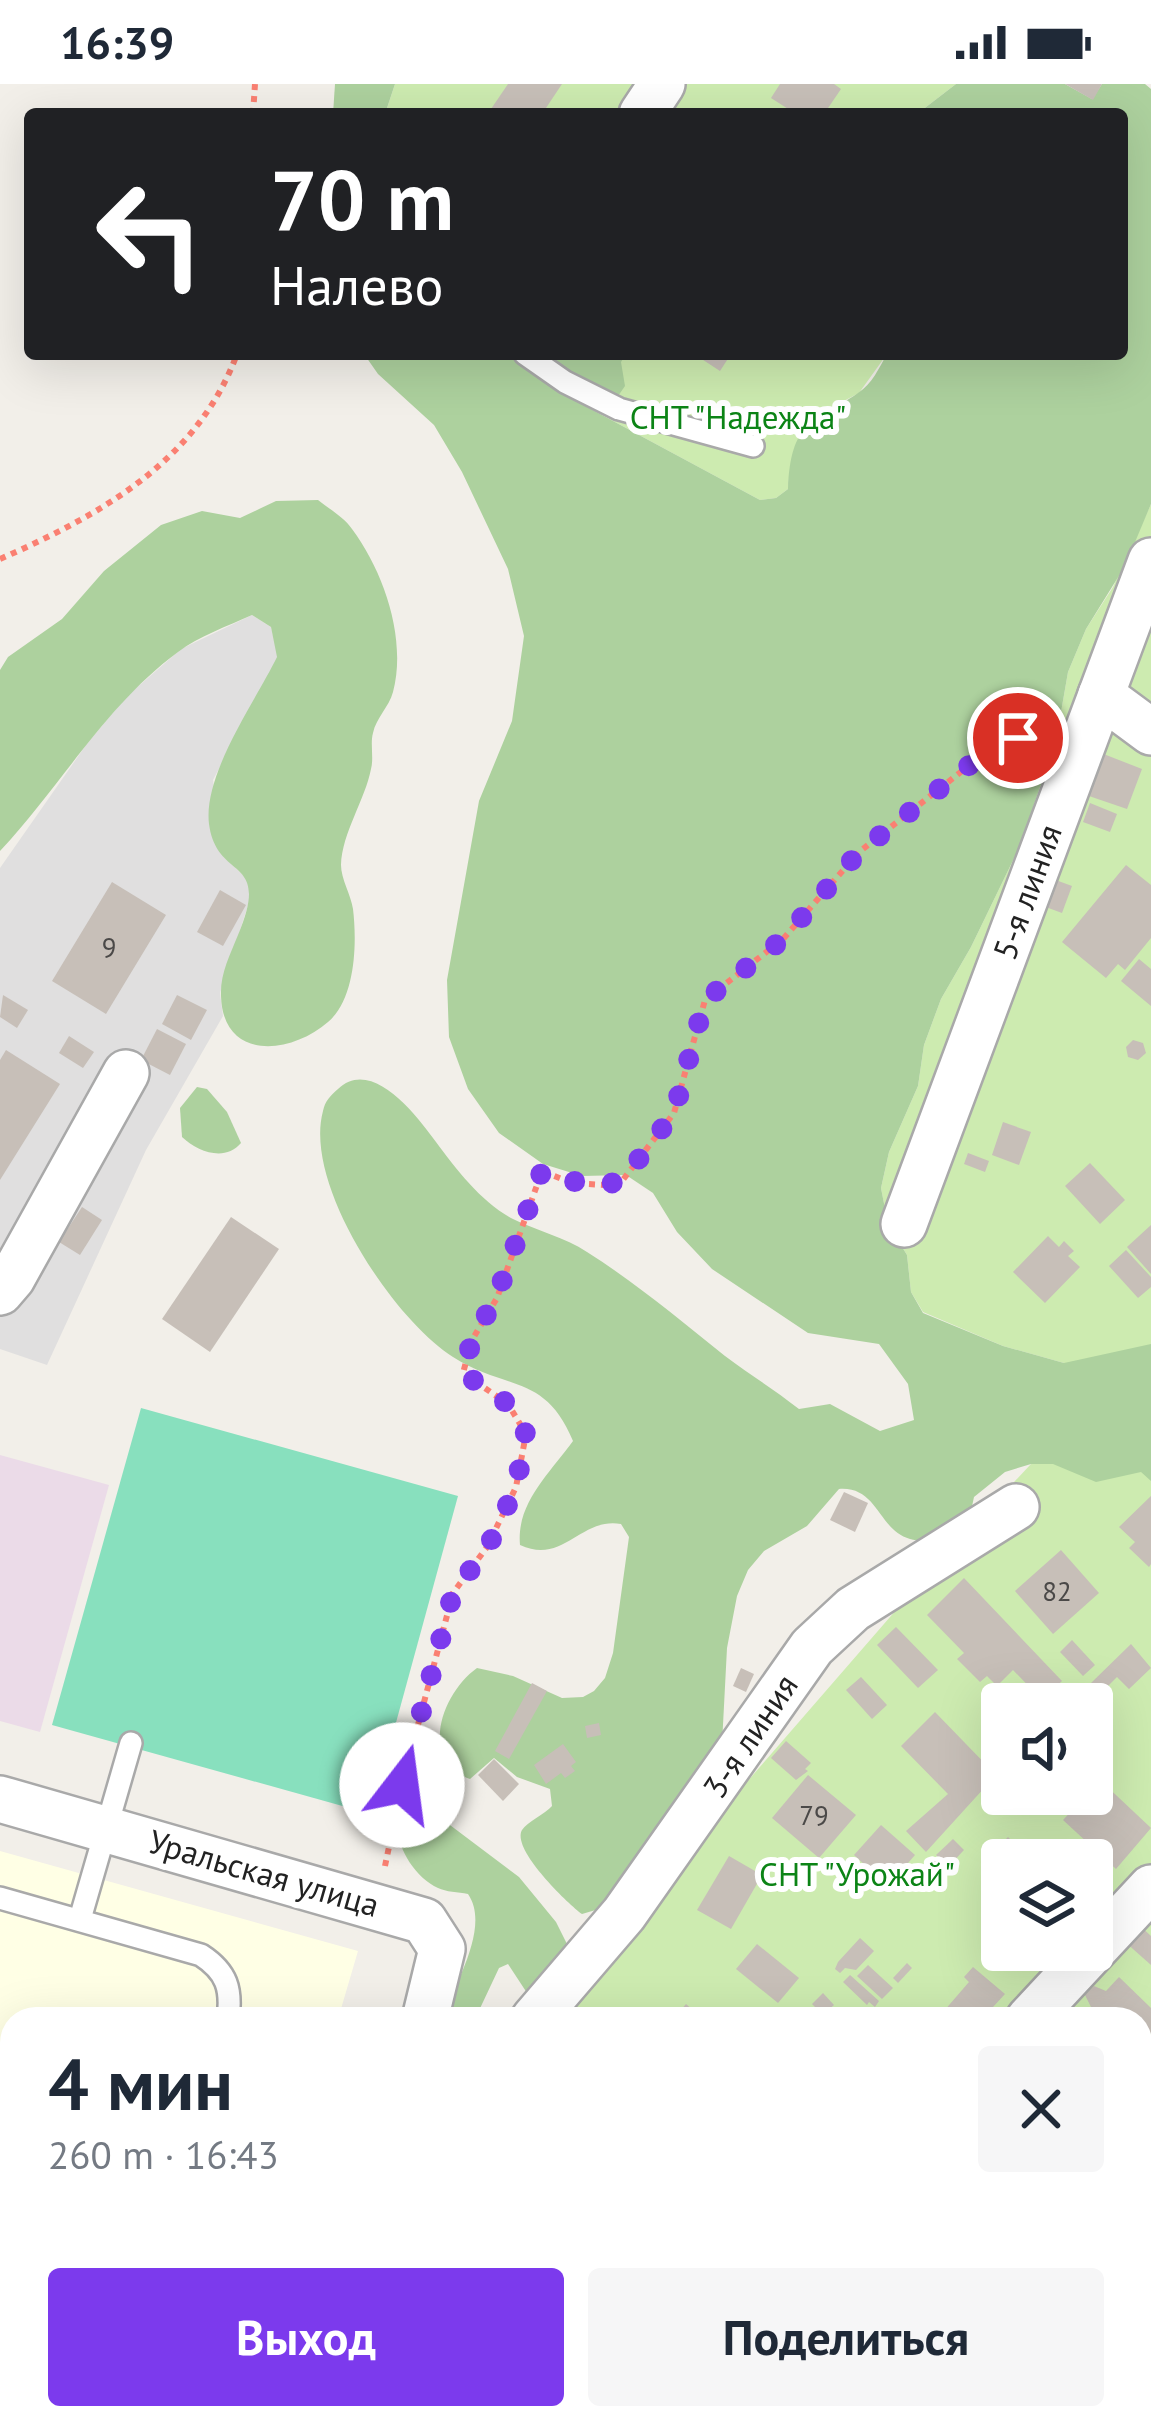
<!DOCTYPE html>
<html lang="ru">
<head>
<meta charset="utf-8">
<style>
	:root { --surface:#fff; --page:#f6f6f7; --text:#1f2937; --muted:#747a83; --accent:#7c3aed }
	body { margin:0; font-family:"PT Sans",sans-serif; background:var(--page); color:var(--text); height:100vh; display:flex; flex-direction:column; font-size:45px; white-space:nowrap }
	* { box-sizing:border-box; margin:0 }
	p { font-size:39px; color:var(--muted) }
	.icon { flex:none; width:66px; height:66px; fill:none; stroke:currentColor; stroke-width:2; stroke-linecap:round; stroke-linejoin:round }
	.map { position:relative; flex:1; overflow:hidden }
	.details { position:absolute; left:0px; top:1923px; width:1152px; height:423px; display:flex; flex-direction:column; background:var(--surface); border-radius:36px 36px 0 0; box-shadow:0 12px 48px #0002 }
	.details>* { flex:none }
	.banner { position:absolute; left:24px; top:24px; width:1104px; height:252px; border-radius:12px; box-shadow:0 12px 48px #0002; background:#202124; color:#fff; overflow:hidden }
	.tools { position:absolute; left:981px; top:1599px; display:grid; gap:24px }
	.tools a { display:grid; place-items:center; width:132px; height:132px; border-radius:12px; background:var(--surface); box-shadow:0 12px 48px #0002; font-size:60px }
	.pin { position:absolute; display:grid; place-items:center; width:102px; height:102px; color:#fff; margin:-51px; border:6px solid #fff; border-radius:50%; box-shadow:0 3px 12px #0007 }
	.me { position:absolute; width:132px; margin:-66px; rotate:15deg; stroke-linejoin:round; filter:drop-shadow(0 0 9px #0008) }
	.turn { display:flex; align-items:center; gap:42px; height:252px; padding:0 48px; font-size:54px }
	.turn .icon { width:156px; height:156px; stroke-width:2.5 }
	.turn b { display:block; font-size:84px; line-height:102px }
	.round { display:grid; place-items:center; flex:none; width:126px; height:126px; border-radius:12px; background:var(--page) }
	.headline { display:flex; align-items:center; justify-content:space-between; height:204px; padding:0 48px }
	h1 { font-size:72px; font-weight:700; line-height:90px }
	.cta { display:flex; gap:24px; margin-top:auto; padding:24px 48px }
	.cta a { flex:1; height:138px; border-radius:12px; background:var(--accent); color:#fff; font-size:48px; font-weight:700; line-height:138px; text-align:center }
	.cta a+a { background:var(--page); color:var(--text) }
	.status { display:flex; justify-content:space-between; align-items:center; height:84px; padding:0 60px; background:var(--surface); direction:ltr }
	.status svg { height:33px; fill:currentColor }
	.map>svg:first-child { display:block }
	.residential { fill:#e0dfdf }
	.industrial { fill:#ebdbe8 }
	.education { fill:#ffffe5 }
	.grass { fill:#cdebb0; fill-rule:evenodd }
	.forest { fill:#add19e }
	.pitch { fill:#88e0be }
	.building { fill:#c7bfb8 }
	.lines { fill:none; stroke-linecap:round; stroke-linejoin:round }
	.lane-casing { stroke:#a9a9a9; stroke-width:26 }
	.street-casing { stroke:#a9a9a9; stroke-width:50 }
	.path { stroke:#fa8072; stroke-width:6; stroke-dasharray:6 6; stroke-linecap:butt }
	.lane { stroke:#fff; stroke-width:21 }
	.street { stroke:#fff; stroke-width:45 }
	.route { stroke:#7c3aed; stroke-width:21; stroke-dasharray:0 37.8 }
	.labels { text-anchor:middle; stroke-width:12; stroke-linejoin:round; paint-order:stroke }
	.number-label { font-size:27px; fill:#4b4948 }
	.park-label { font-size:33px; fill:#0c8416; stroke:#fff }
	.street-label { font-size:33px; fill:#222; stroke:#fff }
</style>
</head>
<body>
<div class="status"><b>16:39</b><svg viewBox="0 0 49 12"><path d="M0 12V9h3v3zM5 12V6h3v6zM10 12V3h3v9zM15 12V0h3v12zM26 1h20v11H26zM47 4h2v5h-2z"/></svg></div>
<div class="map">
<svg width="1151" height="2345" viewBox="0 0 1151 2345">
	<rect width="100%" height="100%" fill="#f2efe9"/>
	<polygon class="residential" points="252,531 271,543 278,573 213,696 224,773 247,795 252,809 220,909 223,932 146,1066 47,1281 0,1265 0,784 86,661 126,613 181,565"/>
	<polygon class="industrial" points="0,1371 109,1401 40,1648 0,1637"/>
	<polygon class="education" points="0,1767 358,1867 338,1935 12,1935 12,2334 282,2334 280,2345 0,2345"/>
	<g class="grass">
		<polygon points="395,0 956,0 917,30 385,30"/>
		<polygon points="508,270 887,270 859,309 821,329 789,393 788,405 776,414 760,416 587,323"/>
		<path d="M1151 420V2345H533L515 2334H1140V1935H555L713 1737 923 1495 1031 1380 1064 1279 1003 1262 923 1228 911 1208 907 1171 888 1140 881 1104 889 1068 918 1002 924 961 941 915 971 863 1019 764 1056 657 1068 588 1086 545 1113 503ZM1002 1620H1092V1710H1002ZM1002 1776H1092V1866H1002Z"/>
	</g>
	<g class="forest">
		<polygon points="335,0 395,0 385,30 333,30"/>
		<path d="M956 0H1065L1092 15 1102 0H1145L1151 5V420L1125 482 1086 545 1068 588 1056 657 1019 764 971 863 941 915 924 961 918 1002 889 1068 881 1104 888 1140 907 1171 911 1208 923 1229 1003 1262 1064 1279 1151 1260V1397L1141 1388 1096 1398 1053 1380H1031L1005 1388 974 1413 971 1427 941 1456C932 1456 919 1458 910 1455 878 1446 878 1402 839 1405L807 1442 764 1467 748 1486 737 1512 727 1564 722 1660 627 1793 599 1825 582 1830C567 1819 511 1765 522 1746 527 1738 545 1730 552 1722L550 1705 517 1693 494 1674 470 1695C418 1675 442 1609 477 1584L513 1592 562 1614 583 1613 594 1607 605 1594 613 1569 629 1453 621 1440C580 1433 564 1481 520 1461 516 1419 550 1389 573 1357 545 1289 506 1307 453 1273 393 1235 303 1100 323 1027 325 1017 330 1012 338 1005 372 972 418 1033 436 1058 456 1085 482 1119 513 1135 537 1147 565 1153 587 1168 636 1199 680 1236 725 1272 749 1290 775 1306 799 1325L830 1320 880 1347 914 1336 908 1300 879 1260 808 1249 712 1185 677 1148 653 1109 626 1091 582 1092 543 1080 499 1049 468 1005 449 953 447 896 479 717 512 637 524 552 508 485 462 388 434 341 378 290 364 270H508L587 323 760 416 776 414 788 405C791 336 812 341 858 309 872 300 879 284 887 270H1122V30H917Z"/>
		<polygon points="547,270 626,270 621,278 625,302 618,312 586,299"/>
		<path d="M318 416C329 425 344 433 352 445 384 488 407 555 393 608 389 623 376 634 373 649 370 660 374 674 371 685 365 716 342 749 341 781 341 795 351 811 353 825 357 858 356 914 328 938 290 971 223 977 221 912 220 890 230 871 238 851 272 770 217 799 209 740 203 690 255 618 277 573L271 543 252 531C228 542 199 552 178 568 105 622 61 702 0 767V586L8 573 62 535 104 487 161 441 202 427 240 434 276 417Z"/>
		<path d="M197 1003 207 1005 227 1028 241 1059C225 1078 198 1068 182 1053L180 1024Z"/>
		<path d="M404 1720H422L519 1793 556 1838 568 1862 529 1912 508 1880 499 1884 475 1935H441C454 1902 491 1843 468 1810 458 1808 446 1808 438 1804 410 1791 385 1746 404 1720Z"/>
	</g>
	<polygon class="pitch" points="141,1324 458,1412 371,1730 52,1641"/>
	<g class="building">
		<polygon points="508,0 562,0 542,30 499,30 491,25"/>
		<polygon points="780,0 834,0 841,5 824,30 796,30 771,14"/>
		<polygon points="1065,0 1102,0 1093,16"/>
		<polygon points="694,270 731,270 720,287"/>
		<polygon points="1101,669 1142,685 1127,725 1086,711"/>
		<polygon points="1090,719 1117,730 1110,748 1083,738"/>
		<polygon points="1126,781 1151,801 1151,854 1125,886 1118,880 1106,894 1062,858"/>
		<polygon points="1053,795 1072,802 1062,829 1043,822"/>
		<polygon points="112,798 166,831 106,930 52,897"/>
		<polygon points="220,806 246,821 223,862 197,848"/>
		<polygon points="1139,875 1151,885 1151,922 1121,897"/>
		<polygon points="3,911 28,926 17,944 0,933"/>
		<polygon points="177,911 207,926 191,956 162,940"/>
		<polygon points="157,945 186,960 170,991 141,976"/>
		<polygon points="69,952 94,968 83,984 59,969"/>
		<polygon points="1133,956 1143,959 1146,969 1138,976 1128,973 1126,963"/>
		<polygon points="6,966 60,1000 0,1096 0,976"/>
		<polygon points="1003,1038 1031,1048 1019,1081 992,1071"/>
		<polygon points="968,1069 989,1077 985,1088 964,1080"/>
		<polygon points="1090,1079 1125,1116 1100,1140 1065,1102"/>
		<polygon points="82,1123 102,1136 80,1171 59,1158"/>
		<polygon points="231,1133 279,1165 210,1268 162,1235"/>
		<polygon points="1151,1141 1151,1190 1127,1163"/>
		<polygon points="1048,1152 1059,1163 1064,1157 1074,1167 1068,1172 1080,1183 1045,1219 1013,1188"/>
		<polygon points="1126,1166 1151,1193 1151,1203 1138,1214 1109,1182"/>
		<polygon points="844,1408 868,1419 855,1448 830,1436"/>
		<polygon points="1151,1412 1151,1480 1149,1483 1129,1464 1135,1458 1119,1443"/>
		<polygon points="1061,1466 1099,1509 1053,1550 1015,1507"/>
		<polygon points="964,1494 1062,1597 1042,1616 1013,1586 997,1602 987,1592 980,1598 957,1575 964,1569 927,1531"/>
		<polygon points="896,1543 938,1586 918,1604 877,1561"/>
		<polygon points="1072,1556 1095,1581 1083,1592 1060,1568"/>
		<polygon points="1131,1560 1151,1584 1129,1605 1117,1593 1101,1609 1091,1599"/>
		<polygon points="741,1584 754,1590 746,1608 733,1602"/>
		<polygon points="861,1593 887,1621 872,1635 846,1606"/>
		<polygon points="532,1599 547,1607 509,1675 495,1667"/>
		<polygon points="1096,1611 1108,1624 1092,1640 1092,1620 1086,1620"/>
		<polygon points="935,1628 996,1691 926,1768 906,1747 948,1710 901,1662"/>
		<polygon points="599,1639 601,1651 587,1654 585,1642"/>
		<polygon points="1002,1641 1002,1669 988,1655"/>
		<polygon points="786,1657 811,1679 805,1685 808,1687 796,1696 771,1674"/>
		<polygon points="563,1660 576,1678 571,1682 575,1687 565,1694 561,1689 546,1700 534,1681"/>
		<polygon points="494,1675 519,1700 503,1717 478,1691"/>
		<polygon points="808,1691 856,1731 819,1774 772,1734"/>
		<polygon points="1100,1696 1151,1744 1116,1785 1063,1736 1087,1710 1092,1710"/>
		<polygon points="881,1741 915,1771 888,1802 854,1771"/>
		<polygon points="1008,1753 1031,1776 1002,1776 1002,1783 990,1771"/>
		<polygon points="953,1755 964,1766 948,1783 936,1771"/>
		<polygon points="729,1772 762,1791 731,1845 697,1826"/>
		<polygon points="933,1775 944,1787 928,1803 917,1791"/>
		<polygon points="1138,1840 1151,1852 1151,1881 1124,1857"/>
		<polygon points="860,1854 874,1867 856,1886 845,1884 840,1889 835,1885 838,1878"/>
		<polygon points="757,1860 799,1894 778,1919 736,1885"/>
		<polygon points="907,1879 912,1884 898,1899 893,1894"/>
		<polygon points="868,1881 893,1904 882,1915 857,1892"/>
		<polygon points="973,1883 1005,1910 982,1935 937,1935 969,1898 964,1893"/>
		<polygon points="850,1891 879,1917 875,1923 869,1918 867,1921 843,1898"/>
		<polygon points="1119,1893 1151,1924 1151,1950 1144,1943 1140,1947 1140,1935 1079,1935 1091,1923 1085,1911 1094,1902 1106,1907"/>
		<polygon points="823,1909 834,1921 823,1931 812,1920"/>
		<polygon points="686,1920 703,1935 673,1935"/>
		<polygon points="1140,2020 1151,2030 1151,2054 1140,2066"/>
		<polygon points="1151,2210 1151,2280 1140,2269 1140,2221"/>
		<polygon points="556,2334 583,2334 601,2345 549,2345"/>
		<polygon points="709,2334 784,2334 775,2345 708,2345 703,2341"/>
		<polygon points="937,2334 975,2334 982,2341 978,2345 948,2345"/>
		<polygon points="996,2334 1011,2334 1022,2345 998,2345 991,2338"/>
		<polygon points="1048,2334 1112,2334 1102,2345 1060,2345"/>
	</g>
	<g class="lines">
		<g class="lane-casing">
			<g id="lane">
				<polyline points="525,270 565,298 619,325 753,362"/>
				<path d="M0 1814 201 1871C227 1888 232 1905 228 1935"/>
				<polyline points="80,1835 131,1659"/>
				<polyline points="0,2290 12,2293"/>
				<polyline points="179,2334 228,2345"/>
				<polyline points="53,2345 56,2334"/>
			</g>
		</g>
		<g class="street-casing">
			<g id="street">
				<polyline points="642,30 662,0"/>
				<polyline points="1101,611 1151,648"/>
				<polyline points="904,1140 1151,477"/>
				<polyline points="0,1208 12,1194 126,989"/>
				<polyline points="0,1715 424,1837 442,1865 425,1935"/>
				<polyline points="534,1935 624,1830 812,1563 853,1525 1016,1423"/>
				<polyline points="1029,1935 1151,1804"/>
				<polyline points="346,2334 354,2345"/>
				<polyline points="662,2345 669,2334"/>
				<polyline points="1143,2345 1151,2337"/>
			</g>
		</g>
		<g class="path">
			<polyline points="253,30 255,0"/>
			<path d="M0 475C100 431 197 378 237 270"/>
			<polyline points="385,1782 402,1701 453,1509 487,1463 516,1403 526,1350 508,1320 463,1289 472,1256 497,1214 542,1087 572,1099 605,1101 622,1097 674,1029 705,916 783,855 859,768 976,676 1049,638"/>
		</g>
		<use href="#lane" class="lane"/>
		<use href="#street" class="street"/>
	</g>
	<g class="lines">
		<path class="route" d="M402 1701 453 1509 488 1463 516 1403 526 1350 508 1320 463 1289 472 1256 496 1214 542 1087C570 1098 593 1104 622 1097L674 1029 705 916 783 855 859 768 976 676 1018 654"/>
	</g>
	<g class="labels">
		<g class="number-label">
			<text x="109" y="873">9</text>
			<text x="1057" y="1517">82</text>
			<text x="814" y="1741">79</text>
		</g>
		<g class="park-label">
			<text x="738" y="345">СНТ "Надежда"</text>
			<text x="857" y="1802">СНТ "Урожай"</text>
		</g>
		<g class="street-label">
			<text transform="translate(1027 808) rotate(-70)" y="12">5-я линия</text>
			<text transform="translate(750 1652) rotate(-56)" y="12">3-я линия</text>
			<text transform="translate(264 1789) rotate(16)" y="12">Уральская улица</text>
		</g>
	</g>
</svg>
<div class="tools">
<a><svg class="icon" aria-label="sound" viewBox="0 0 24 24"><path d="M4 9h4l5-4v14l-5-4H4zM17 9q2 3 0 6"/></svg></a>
<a><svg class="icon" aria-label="layers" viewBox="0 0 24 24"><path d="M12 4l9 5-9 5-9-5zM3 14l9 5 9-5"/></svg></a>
</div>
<div class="pin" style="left:1018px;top:654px;background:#d93025"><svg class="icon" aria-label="arrive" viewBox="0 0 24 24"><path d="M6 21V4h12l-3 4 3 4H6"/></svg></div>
<svg class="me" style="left:402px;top:1701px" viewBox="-20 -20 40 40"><circle r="19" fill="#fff"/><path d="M0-13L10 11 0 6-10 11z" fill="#7c3aed"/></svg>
<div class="banner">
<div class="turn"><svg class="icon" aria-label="left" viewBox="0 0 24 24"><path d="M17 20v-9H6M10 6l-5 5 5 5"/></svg><div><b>70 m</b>Налево</div></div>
</div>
<section class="details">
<div class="headline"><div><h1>4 мин</h1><p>260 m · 16:43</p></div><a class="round"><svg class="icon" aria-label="close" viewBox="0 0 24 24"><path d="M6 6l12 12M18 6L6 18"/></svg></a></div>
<div class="cta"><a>Выход</a><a>Поделиться</a></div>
</section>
</div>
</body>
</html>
